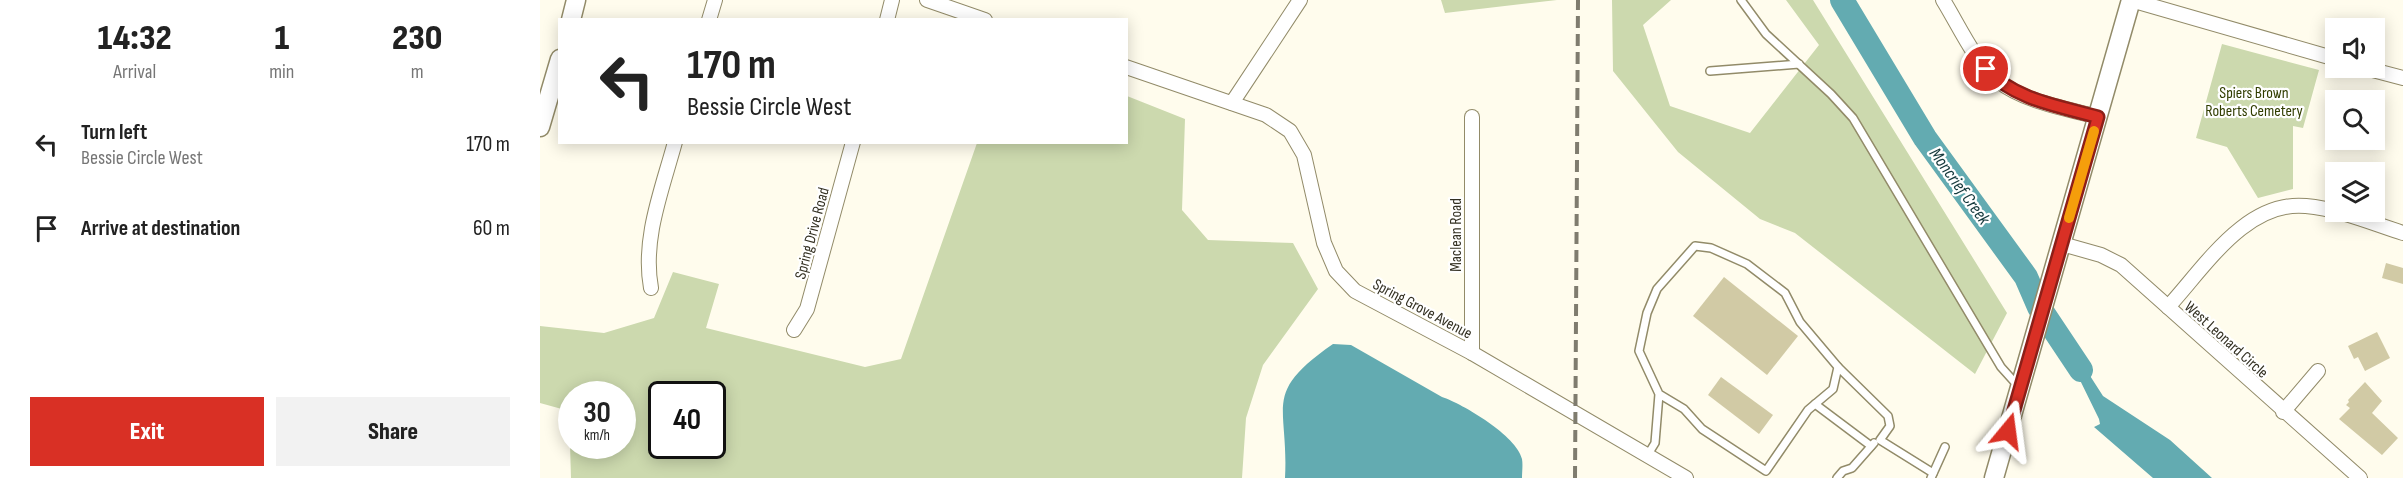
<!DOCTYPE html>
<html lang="en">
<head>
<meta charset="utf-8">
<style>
	:root { --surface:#fff; --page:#f2f2f2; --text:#222; --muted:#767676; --accent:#d93025 }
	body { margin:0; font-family:"Sofia Sans Condensed",sans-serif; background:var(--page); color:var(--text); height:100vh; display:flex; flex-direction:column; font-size:22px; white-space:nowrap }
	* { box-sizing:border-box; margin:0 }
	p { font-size:20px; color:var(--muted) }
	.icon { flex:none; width:33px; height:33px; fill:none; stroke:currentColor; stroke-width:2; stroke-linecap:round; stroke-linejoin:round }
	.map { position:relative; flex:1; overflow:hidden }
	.drawer { display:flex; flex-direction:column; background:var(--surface); width:540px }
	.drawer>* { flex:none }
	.guide { position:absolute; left:18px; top:18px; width:570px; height:126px; border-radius:0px; box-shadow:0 3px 15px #0003; background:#fff; color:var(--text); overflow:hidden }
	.tools { position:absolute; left:1785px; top:18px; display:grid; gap:12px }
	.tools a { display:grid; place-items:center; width:60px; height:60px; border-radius:0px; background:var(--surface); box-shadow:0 3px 15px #0003; font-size:30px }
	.speed { position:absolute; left:18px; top:381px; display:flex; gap:12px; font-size:30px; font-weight:700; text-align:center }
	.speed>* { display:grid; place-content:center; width:78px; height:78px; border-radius:50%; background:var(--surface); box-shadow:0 3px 15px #0003; line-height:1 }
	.speed small { font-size:15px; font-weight:400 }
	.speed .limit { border:3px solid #111; border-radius:9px; background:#fff; color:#111 }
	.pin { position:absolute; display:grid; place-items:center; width:51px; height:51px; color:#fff; margin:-26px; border:3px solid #fff; border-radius:50%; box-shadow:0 2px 6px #0007 }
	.me { position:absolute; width:66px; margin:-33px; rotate:16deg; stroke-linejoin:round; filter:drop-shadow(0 0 4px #0008) }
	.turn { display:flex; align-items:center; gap:21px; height:126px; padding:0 30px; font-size:27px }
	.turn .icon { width:78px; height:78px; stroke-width:2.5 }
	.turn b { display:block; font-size:42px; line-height:51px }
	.eta { display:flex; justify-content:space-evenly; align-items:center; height:102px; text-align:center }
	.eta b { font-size:36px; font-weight:800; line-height:42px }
	.cta { display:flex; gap:12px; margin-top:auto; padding:12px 30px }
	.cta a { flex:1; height:69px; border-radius:0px; background:var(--accent); color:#fff; font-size:24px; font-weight:800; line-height:69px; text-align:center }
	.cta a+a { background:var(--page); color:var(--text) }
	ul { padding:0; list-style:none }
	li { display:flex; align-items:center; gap:18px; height:84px; padding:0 30px }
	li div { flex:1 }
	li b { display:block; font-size:22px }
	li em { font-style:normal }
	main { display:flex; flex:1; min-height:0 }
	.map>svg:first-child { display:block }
	.green { fill:#ccd9ae; fill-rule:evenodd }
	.water { fill:#63abb1 }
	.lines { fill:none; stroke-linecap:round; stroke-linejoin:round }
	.river { stroke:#63abb1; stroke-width:24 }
	.building { fill:#d1caa5 }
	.service-casing { stroke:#928b69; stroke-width:10 }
	.minor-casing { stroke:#928b69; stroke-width:16 }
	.tertiary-casing { stroke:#928b69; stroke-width:21 }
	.service { stroke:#fff; stroke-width:7 }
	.minor { stroke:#fff; stroke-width:14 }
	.tertiary { stroke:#fff; stroke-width:18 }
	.rail { stroke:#7f7c6e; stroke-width:4; stroke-dasharray:12 6; stroke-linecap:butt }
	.route-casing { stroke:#8d1f18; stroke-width:15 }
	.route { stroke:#d93025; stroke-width:10 }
	.slow { stroke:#f59e0b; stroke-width:10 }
	.labels { text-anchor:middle; stroke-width:4.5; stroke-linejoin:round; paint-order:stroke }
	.park-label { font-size:16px; fill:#313d00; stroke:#fff }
	.street-label { font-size:16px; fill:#333022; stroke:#fff }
	.water-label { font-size:18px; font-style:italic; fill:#15393c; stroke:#fff }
</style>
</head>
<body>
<main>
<section class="drawer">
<div class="eta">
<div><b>14:32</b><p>Arrival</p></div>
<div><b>1</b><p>min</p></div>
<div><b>230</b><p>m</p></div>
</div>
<ul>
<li><svg class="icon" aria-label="left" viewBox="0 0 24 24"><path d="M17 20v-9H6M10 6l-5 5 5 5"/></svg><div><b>Turn left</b><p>Bessie Circle West</p></div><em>170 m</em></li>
<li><svg class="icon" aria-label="arrive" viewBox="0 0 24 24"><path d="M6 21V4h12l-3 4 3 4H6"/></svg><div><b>Arrive at destination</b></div><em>60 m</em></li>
</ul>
<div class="cta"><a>Exit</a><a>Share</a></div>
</section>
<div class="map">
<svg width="1863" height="478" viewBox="0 0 1863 478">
	<rect width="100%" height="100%" fill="#fffced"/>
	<g class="green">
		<polygon points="901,0 1017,0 905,13"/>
		<polygon points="1072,0 1131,0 1103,25 1130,106 1210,133 1279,45 1246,0 1273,0 1467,313 1435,374 1255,233 1220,219 1138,152 1073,71"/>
		<polygon points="1682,44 1779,70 1763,128 1753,126 1753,189 1718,198 1687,147 1656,138"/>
		<path d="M587 96 645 119 642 210 668 240 753 243 778 289 723 365 706 418 702 478H31L29 411 0 403V326L64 333 114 318 133 272 179 284 166 328 325 367 361 359 437 143 586 142ZM82 394V446H32V394ZM172 394V446H122V394Z"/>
	</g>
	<g class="water">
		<path d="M793 344 811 345 902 397C923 404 977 436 982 459 983 465 982 472 982 478H745C749 404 721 394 793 344Z"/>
		<polygon points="1545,368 1563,396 1630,440 1672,478 1613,478 1554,427 1560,424 1559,419 1536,372"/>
	</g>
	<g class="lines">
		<polyline class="river" points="1302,0 1385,138 1486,277 1499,307 1541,370"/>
	</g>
	<g class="building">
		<polygon points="1846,263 1863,268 1863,284 1842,278"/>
		<polygon points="1184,277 1258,336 1227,375 1153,316"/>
		<polygon points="1837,332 1850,358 1825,371 1818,357 1814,359 1808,346"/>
		<polygon points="1181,377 1233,415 1219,434 1168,395"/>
		<polygon points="1825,382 1842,401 1832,413 1858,438 1842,455 1799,419 1810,408 1806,405 1809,402 1808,400"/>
	</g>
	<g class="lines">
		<g class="service-casing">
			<g id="service">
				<polyline points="1201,0 1226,34 1291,94 1313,118 1461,367 1479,387"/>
				<polyline points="1170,71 1259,64"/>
				<polyline points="1298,367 1348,416 1350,426 1340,440 1393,473"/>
				<polyline points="1275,404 1331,446"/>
				<polyline points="1107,456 1115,443 1119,394 1099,351 1107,313 1117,289 1155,246 1171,248 1207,264 1245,293 1260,322 1298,367 1293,389 1268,410 1226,471 1162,429 1144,409 1119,394"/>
				<polyline points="1297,478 1303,471 1312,468 1334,443"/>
				<polyline points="1391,478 1405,447"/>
			</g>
		</g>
		<g class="minor-casing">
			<g id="minor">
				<polyline points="387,0 445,20"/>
				<path d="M1403 0C1418 24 1436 64 1458 81 1485 102 1525 108 1558 117"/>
				<polyline points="1591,0 1796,59"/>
				<polyline points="169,20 175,0"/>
				<polyline points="347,20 352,0"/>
				<polyline points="586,67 726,115 750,131 764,155 784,243 796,271 815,291 932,353 1146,478"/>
				<polyline points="1825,68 1863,78"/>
				<polyline points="692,103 760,0"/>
				<polyline points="1522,244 1561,255 1581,265 1820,478"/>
				<path d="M111 288C102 239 122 190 135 142"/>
				<path d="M1628 307C1664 268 1706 200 1766 206 1799 209 1832 223 1863 233"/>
				<polyline points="254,330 267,309 313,142"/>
				<polyline points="932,353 932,117"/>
				<polyline points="1743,412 1778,371"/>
			</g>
		</g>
		<g class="tertiary-casing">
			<g id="tertiary">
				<polyline points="31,20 36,0"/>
				<polyline points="0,127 20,59"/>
				<polyline points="1454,478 1591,0"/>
			</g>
		</g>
		<use href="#service" class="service"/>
		<use href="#minor" class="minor"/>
		<use href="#tertiary" class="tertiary"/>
		<polyline class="rail" points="1035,478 1038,0"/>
	</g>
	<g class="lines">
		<g class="route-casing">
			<path id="route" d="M1446 69C1475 100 1519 106 1558 117L1468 431"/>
		</g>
		<use href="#route" class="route"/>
		<polyline class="slow" points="1529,218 1554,131"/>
	</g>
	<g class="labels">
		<g class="park-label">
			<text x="1714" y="98">Spiers Brown<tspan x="1714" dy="18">Roberts Cemetery</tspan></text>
		</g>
		<g class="street-label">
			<text transform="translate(271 233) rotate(-75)" y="6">Spring Drive Road</text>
			<text transform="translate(915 235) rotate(-90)" y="6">Maclean Road</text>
			<text transform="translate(883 308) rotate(28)" y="6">Spring Grove Avenue</text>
			<text transform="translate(1687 339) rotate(42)" y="6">West Leonard Circle</text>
		</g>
		<g class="water-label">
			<text transform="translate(1420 186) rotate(54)" y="6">Moncrief Creek</text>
		</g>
	</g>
</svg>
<div class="tools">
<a><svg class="icon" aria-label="sound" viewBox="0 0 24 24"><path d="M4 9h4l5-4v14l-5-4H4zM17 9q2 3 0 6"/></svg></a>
<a><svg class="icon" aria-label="search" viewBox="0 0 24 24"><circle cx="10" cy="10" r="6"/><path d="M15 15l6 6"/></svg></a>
<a><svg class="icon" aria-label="layers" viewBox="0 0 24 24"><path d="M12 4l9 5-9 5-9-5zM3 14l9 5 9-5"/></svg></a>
</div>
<div class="speed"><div>30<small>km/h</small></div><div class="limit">40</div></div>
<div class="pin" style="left:1446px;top:69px;background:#d93025"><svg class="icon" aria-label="arrive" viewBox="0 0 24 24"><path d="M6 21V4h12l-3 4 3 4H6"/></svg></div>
<svg class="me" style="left:1468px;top:431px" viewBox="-20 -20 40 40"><path d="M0-17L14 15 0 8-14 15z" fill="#d93025" stroke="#fff" stroke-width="4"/></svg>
<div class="guide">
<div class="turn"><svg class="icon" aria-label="left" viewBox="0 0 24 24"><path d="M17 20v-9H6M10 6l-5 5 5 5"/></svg><div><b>170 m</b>Bessie Circle West</div></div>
</div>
</div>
</main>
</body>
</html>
